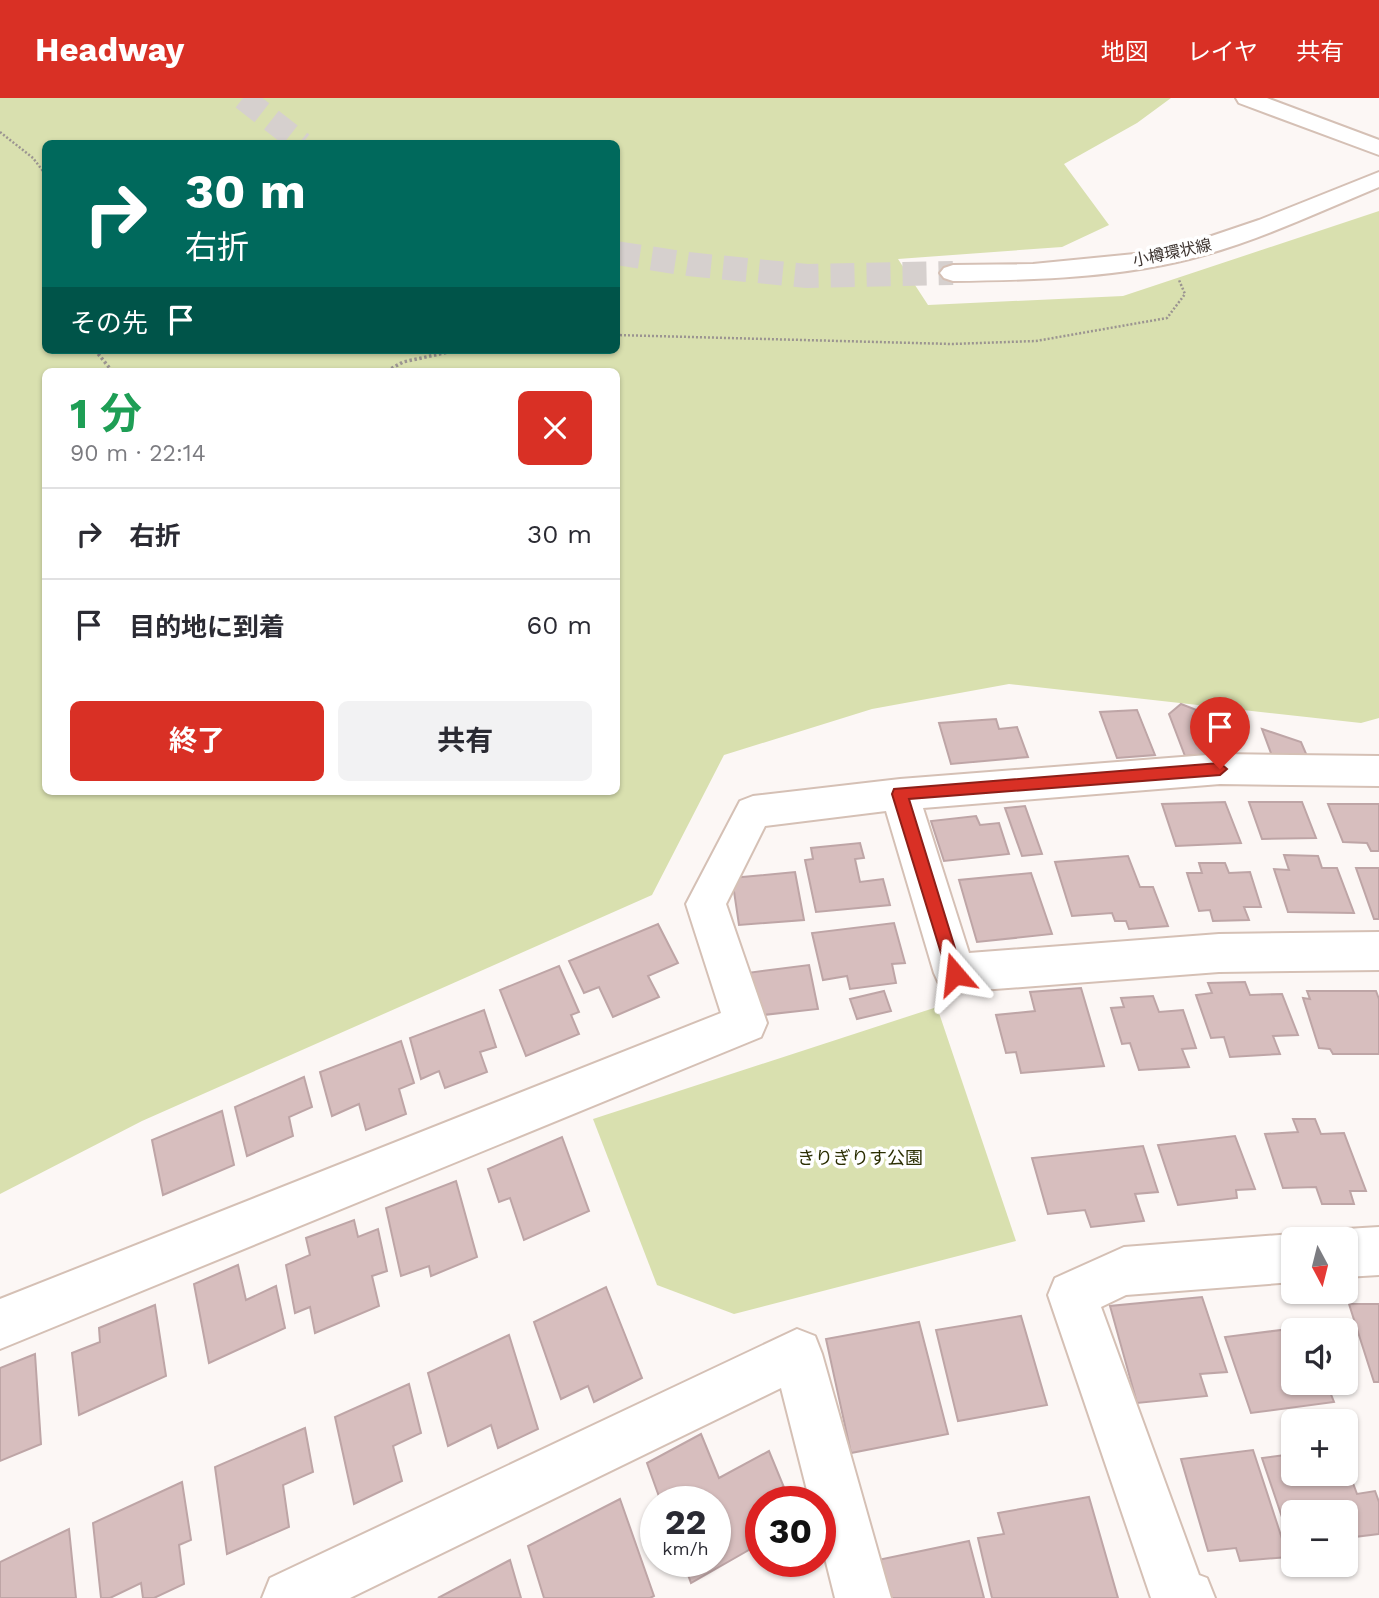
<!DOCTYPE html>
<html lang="ja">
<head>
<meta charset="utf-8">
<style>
	:root { --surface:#fff; --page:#f2f2f3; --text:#2b2b33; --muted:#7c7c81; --line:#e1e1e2; --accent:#d93025 }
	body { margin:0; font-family:"Work Sans","Noto Sans JP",sans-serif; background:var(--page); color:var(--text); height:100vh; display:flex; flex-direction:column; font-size:26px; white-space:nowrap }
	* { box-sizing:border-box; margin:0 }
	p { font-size:23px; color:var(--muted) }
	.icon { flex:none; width:38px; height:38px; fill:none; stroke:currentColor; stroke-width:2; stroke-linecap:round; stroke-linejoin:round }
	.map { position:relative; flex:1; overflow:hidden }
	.panel { position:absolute; left:42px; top:270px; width:578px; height:427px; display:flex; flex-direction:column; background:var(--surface); border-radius:10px; box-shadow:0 2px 5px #0004 }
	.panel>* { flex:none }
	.guide { position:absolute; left:42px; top:42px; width:578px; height:214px; border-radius:10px; box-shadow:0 2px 5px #0004; background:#00695c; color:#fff; overflow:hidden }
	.needle { width:46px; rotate:173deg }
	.tools { position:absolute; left:1281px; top:1129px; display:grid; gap:14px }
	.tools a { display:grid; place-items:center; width:77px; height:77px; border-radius:10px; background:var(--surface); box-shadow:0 2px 5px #0004; font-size:35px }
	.speed { position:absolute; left:640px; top:1388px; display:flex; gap:14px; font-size:35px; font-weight:700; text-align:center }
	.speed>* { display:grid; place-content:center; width:91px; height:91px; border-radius:50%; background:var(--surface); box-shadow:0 2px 5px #0004; line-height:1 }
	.speed small { font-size:18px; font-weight:400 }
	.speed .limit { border:10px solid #d22; background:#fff; color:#111 }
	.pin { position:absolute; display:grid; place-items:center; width:60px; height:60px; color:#fff; margin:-72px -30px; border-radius:50% 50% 50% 0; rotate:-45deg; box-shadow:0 0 7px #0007 }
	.pin .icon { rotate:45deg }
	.me { position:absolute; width:77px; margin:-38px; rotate:343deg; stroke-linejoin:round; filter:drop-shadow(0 0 5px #0008) }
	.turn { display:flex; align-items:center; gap:24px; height:147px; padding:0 28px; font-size:32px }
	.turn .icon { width:91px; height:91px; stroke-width:2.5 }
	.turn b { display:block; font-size:49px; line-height:60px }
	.then { display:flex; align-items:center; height:66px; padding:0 28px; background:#0003; gap:14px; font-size:26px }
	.round { display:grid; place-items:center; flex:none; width:74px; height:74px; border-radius:10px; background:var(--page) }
	.head { display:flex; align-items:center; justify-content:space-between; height:119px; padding:0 28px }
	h1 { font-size:42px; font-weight:700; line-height:52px; color:#1e9e55 }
	.cta { display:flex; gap:14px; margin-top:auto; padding:14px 28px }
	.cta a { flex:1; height:80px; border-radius:10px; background:var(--accent); color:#fff; font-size:28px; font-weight:700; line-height:80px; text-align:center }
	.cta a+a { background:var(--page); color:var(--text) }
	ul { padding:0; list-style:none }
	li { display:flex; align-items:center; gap:21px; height:91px; padding:0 28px; border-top:2px solid var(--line) }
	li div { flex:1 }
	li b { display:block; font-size:26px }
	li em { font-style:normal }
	header { display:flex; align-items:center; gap:42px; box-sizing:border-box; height:98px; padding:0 35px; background:var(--accent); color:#fff }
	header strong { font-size:33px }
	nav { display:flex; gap:38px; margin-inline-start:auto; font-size:24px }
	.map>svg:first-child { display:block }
	.green { fill:#d9e0af; fill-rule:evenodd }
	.building { fill:#d7bebe; stroke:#bea5a6; stroke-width:2 }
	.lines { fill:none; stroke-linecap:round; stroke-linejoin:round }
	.secondary-tunnel { stroke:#d6d0ce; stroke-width:24; stroke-dasharray:24 12; stroke-linecap:butt }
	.street-casing { stroke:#d5c0b5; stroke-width:4 }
	.secondary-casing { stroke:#d5c0b5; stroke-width:4 }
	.path-far1 { stroke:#9b9491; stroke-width:2.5; stroke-dasharray:2 2; stroke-linecap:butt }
	.path { stroke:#9b9491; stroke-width:3.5; stroke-dasharray:2.5 2.5; stroke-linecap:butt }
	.street { fill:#fff; fill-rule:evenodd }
	.secondary { fill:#fff; fill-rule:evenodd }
	.route { fill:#d93025; stroke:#8d1f18; stroke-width:2 }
	.labels { text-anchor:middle; stroke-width:7; stroke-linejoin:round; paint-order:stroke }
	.far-street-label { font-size:16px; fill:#3d3430; stroke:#fff }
	.park-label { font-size:18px; fill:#2c2f03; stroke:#fff }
</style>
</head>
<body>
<header>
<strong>Headway</strong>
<nav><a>地図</a><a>レイヤ</a><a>共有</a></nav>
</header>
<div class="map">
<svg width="1379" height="1500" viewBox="0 0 1379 1500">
	<rect width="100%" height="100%" fill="#fcf7f5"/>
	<g class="green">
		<path d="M0 0H1171L1137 25 1064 66 1109 127 1062 149 898 161 928 207 1123 198 1379 113V620L1361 625 1009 586 872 611 724 657 652 797 142 1023 0 1096ZM46 46H616V252H46ZM46 273H616V693H46Z"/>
		<polygon points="937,909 1016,1143 734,1216 657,1187 593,1021"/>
	</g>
	<g class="building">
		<polygon points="1181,606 1230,625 1223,645 1204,637 1212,656 1185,658 1169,616"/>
		<polygon points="1137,612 1155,657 1117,660 1100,614"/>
		<polygon points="996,621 999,631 1017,629 1028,659 951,666 939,625"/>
		<polygon points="1262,631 1301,644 1307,658 1272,658"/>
		<polygon points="1225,704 1241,745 1176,748 1162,706"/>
		<polygon points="1249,704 1302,704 1316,740 1262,741"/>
		<polygon points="1328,706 1379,706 1379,753 1371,753 1367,745 1343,744"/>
		<polygon points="1025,708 1042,756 1022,758 1005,710"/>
		<polygon points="976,718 980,727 999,725 1009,756 944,763 931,723"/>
		<polygon points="860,745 864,760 855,761 860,784 883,781 890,807 816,814 805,762 813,761 811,750"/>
		<polygon points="1284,757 1318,758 1322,770 1337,770 1354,815 1288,814 1274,771 1289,772"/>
		<polygon points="1128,758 1140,789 1153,789 1168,828 1129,831 1126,823 1115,823 1112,815 1072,818 1055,764"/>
		<polygon points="1199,765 1225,765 1229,775 1250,774 1261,809 1244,809 1249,822 1213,823 1210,812 1199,813 1187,775 1202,775"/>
		<polygon points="1356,770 1379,770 1379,821 1374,821"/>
		<polygon points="795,774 804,822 739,827 732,780"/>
		<polygon points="1031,775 1052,836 977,844 959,782"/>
		<polygon points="894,825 905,865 892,866 896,885 850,891 847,878 823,882 812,835"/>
		<polygon points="658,826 678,865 648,878 659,899 613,919 599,889 584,895 569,863"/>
		<polygon points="809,867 818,911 754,918 747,875"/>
		<polygon points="559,868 579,914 571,917 579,936 526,958 500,892"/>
		<polygon points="1245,884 1250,897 1282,896 1298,937 1273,938 1280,956 1230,959 1224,939 1211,940 1196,897 1212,895 1208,885"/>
		<polygon points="1081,890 1104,968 1021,975 1016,954 1006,955 996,917 1035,913 1030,894"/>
		<polygon points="884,893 891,913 857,921 850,901"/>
		<polygon points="1307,893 1376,893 1379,901 1379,956 1333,956 1330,951 1319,950 1303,900 1310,901"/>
		<polygon points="1153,898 1159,914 1183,912 1196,950 1182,951 1189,969 1139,972 1130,945 1122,946 1111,910 1124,909 1121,900"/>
		<polygon points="484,912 496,949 480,954 487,974 445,990 439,973 421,981 410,940"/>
		<polygon points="401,943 414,985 399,991 406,1016 366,1032 359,1006 332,1018 320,974"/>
		<polygon points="304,979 312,1009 289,1019 293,1038 247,1058 235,1009"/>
		<polygon points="222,1013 234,1067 163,1097 152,1042"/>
		<polygon points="1293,1021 1315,1021 1321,1036 1344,1035 1366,1093 1350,1093 1354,1106 1322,1106 1316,1089 1283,1090 1265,1036 1298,1034"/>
		<polygon points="1235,1038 1255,1091 1236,1092 1237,1100 1178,1107 1158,1047"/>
		<polygon points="562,1039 589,1113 524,1142 510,1100 499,1104 488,1071"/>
		<polygon points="1143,1048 1158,1094 1135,1096 1144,1123 1091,1129 1085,1112 1048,1116 1032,1060"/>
		<polygon points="456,1083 477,1159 431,1178 429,1168 401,1178 386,1110"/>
		<polygon points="354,1122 358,1139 378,1131 387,1173 372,1178 379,1208 315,1235 310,1209 295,1215 286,1167 310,1157 306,1140"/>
		<polygon points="238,1167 246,1202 276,1188 285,1230 209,1265 194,1186"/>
		<polygon points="606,1189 642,1280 594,1304 588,1288 561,1301 534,1224"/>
		<polygon points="1202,1199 1227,1274 1200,1276 1207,1298 1137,1305 1110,1208"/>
		<polygon points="1349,1206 1379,1206 1379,1284 1374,1284"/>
		<polygon points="155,1207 166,1278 79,1317 72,1255 100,1244 99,1230"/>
		<polygon points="1021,1218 1047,1307 958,1323 936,1232"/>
		<polygon points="919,1224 948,1336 851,1355 826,1241"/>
		<polygon points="1305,1229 1306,1232 1293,1232 1293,1284 1326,1284 1334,1304 1251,1315 1225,1239"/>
		<polygon points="509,1237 538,1331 498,1350 491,1327 448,1348 428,1275"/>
		<polygon points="35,1256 41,1346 0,1363 0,1270"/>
		<polygon points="409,1286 421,1335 393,1348 402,1383 354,1406 335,1319"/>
		<polygon points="305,1330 313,1374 283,1387 289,1429 227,1456 215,1369"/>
		<polygon points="701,1336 719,1380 769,1353 790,1404 761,1404 761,1445 691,1485 683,1463 716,1463 716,1404 661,1404 647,1365"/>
		<polygon points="1253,1352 1288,1459 1240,1463 1236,1450 1208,1453 1181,1361"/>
		<polygon points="1293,1356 1293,1376 1346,1376 1346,1366 1357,1396 1375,1393 1379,1404 1379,1436 1346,1440 1346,1414 1293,1414 1293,1430 1286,1431 1262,1360"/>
		<polygon points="182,1384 191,1442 179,1447 184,1486 154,1500 143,1500 141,1485 110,1500 101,1500 93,1425"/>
		<polygon points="1089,1399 1118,1500 992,1500 978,1440 1004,1436 998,1415"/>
		<polygon points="620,1401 654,1498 650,1500 544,1500 528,1448"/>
		<polygon points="69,1431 76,1500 0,1500 0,1464"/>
		<polygon points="969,1443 984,1500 887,1500 878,1462"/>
		<polygon points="510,1462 521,1500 438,1500"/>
	</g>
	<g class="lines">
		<g class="secondary-tunnel">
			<polyline points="243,0 302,46"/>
			<polyline points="616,155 688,166 807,178 953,175"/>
		</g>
		<g class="street-casing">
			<g id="street">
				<polygon points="1236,0 1267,0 1379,42 1379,57 1239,5"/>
				<polygon points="1220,656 1379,658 1379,688 1220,686 923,710 969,855 1219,836 1379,834 1379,872 1219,874 955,894 940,888 934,875 886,713 765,728 726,806 767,925 761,939 0,1251 0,1201 721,915 686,806 740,703 753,698 900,681"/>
				<polygon points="1379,1129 1379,1177 1346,1179 1346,1141 1328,1141 1329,1138 1346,1131"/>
				<polygon points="1293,1136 1305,1141 1293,1141 1293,1184 1126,1197 1101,1209 1199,1477 1207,1480 1215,1500 1151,1500 1048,1197 1055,1180 1124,1149"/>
				<polygon points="797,1231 815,1238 822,1256 891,1500 835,1500 821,1444 821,1404 810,1404 781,1290 350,1500 262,1500 270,1480"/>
			</g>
		</g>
		<g class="secondary-casing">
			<path id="secondary" d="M1379 74V89C1321 113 1264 140 1204 157 1125 180 1034 182 953 183L944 180 940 175 944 170 953 167 1033 166 1155 154 1188 146 1259 122Z"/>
		</g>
		<g class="path-far1">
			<polyline points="0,34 33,60 46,77"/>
			<polyline points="616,237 952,246 1036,243 1167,220 1185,196 1179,182"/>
			<polyline points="454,253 458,252"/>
		</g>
		<g class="path">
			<polyline points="95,252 112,273"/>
			<polyline points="387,273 403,264 458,252"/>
		</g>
		<use href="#street" class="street"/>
		<use href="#secondary" class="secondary"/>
	</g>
	<polygon class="route" points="1220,665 1227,671 1220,677 909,701 963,876 961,881 955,883 949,881 892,696 894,691"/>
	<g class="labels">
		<g class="far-street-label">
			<text transform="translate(1172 154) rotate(-12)" y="6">小樽環状線</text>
		</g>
		<g class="park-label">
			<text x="860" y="1066">きりぎりす公園</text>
		</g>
	</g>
</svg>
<div class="tools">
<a><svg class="needle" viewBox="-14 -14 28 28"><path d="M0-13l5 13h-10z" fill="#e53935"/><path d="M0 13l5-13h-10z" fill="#7c7c81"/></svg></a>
<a><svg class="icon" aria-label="sound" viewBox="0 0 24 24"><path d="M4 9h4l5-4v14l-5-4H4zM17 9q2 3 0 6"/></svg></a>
<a>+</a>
<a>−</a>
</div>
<div class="speed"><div>22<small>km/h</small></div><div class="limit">30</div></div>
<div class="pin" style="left:1220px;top:671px;background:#d93025"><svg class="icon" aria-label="arrive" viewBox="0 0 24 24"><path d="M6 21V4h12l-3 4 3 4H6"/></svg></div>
<svg class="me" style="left:955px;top:876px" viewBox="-20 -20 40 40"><path d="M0-17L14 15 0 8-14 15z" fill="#d93025" stroke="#fff" stroke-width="4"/></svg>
<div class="guide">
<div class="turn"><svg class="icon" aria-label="right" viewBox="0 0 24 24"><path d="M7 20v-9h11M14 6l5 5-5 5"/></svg><div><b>30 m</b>右折</div></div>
<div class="then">その先<svg class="icon" aria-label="arrive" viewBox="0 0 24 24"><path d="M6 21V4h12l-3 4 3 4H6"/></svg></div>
</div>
<section class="panel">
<div class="head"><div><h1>1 分</h1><p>90 m · 22:14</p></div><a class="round" style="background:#d93025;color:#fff"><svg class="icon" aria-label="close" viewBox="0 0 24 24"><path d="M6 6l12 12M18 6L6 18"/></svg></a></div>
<ul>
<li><svg class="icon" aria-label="right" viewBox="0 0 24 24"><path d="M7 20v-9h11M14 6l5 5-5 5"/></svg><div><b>右折</b></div><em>30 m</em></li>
<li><svg class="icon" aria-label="arrive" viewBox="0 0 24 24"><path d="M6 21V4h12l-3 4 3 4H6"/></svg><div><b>目的地に到着</b></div><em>60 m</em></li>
</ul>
<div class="cta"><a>終了</a><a>共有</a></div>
</section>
</div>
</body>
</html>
